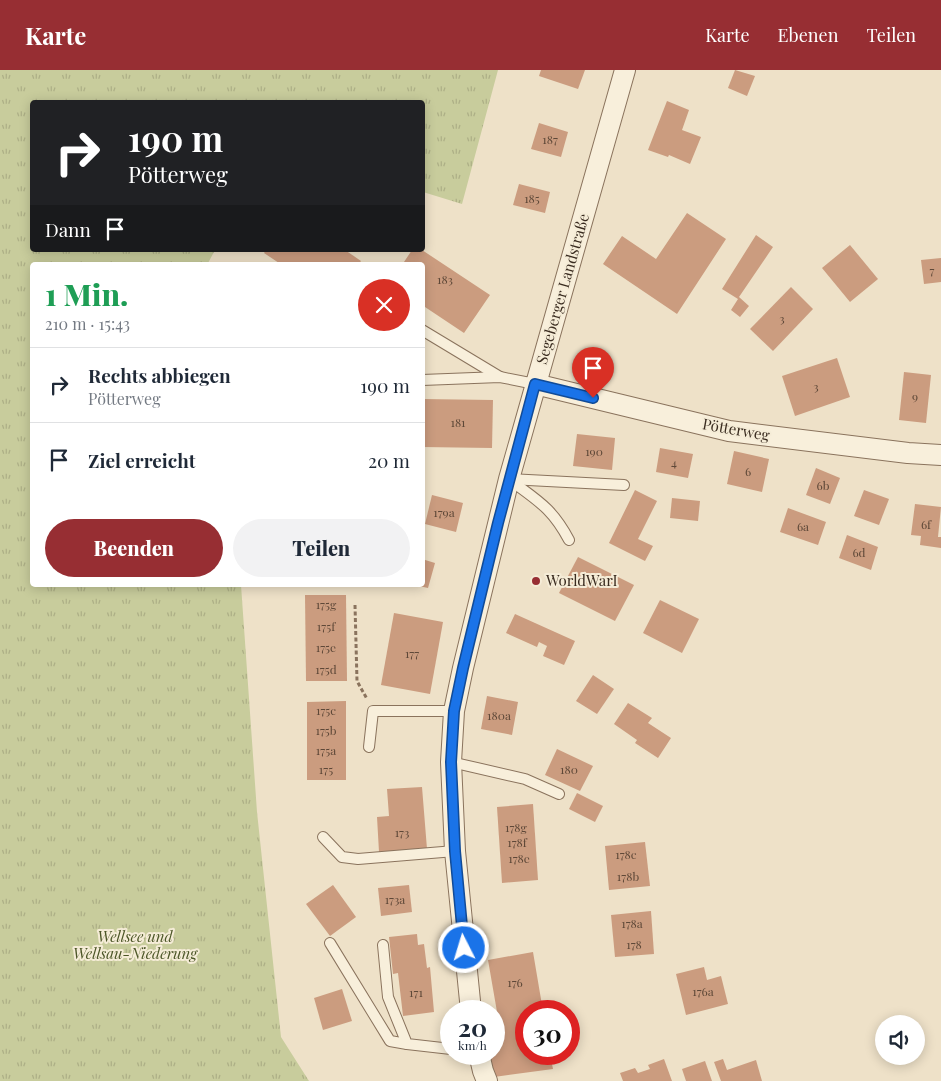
<!DOCTYPE html>
<html lang="de">
<head>
<meta charset="utf-8">
<style>
	:root { --surface:#fff; --page:#f2f2f3; --text:#1f2937; --muted:#747a83; --line:#e0e1e3; --accent:#972e33 }
	body { margin:0; font-family:"Playfair Display",serif; background:var(--page); color:var(--text); height:100vh; display:flex; flex-direction:column; font-size:19px; white-space:nowrap }
	* { box-sizing:border-box; margin:0 }
	p { font-size:16px; color:var(--muted) }
	.icon { flex:none; width:28px; height:28px; fill:none; stroke:currentColor; stroke-width:2; stroke-linecap:round; stroke-linejoin:round }
	.map { position:relative; flex:1; overflow:hidden }
	.panel { position:absolute; left:30px; top:192px; width:395px; height:325px; display:flex; flex-direction:column; background:var(--surface); border-radius:5px; box-shadow:0 2px 12px #0003 }
	.panel>* { flex:none }
	.hud { position:absolute; left:30px; top:30px; width:395px; height:152px; border-radius:5px; box-shadow:0 2px 12px #0003; background:#202124; color:#fff; overflow:hidden }
	.tools { position:absolute; left:875px; top:945px; display:grid; gap:10px }
	.tools a { display:grid; place-items:center; width:50px; height:50px; border-radius:50%; background:var(--surface); box-shadow:0 2px 12px #0003; font-size:25px }
	.speed { position:absolute; left:440px; top:930px; display:flex; gap:10px; font-size:25px; font-weight:700; text-align:center }
	.speed>* { display:grid; place-content:center; width:65px; height:65px; border-radius:50%; background:var(--surface); box-shadow:0 2px 12px #0003; line-height:1 }
	.speed small { font-size:12px; font-weight:400 }
	.speed .limit { border:8px solid #d22; background:#fff; color:#111 }
	.pin { position:absolute; display:grid; place-items:center; width:42px; height:42px; color:#fff; margin:-51px -21px; border-radius:50% 50% 50% 0; rotate:-45deg; box-shadow:0 0 5px #0007 }
	.pin .icon { rotate:45deg }
	.me { position:absolute; width:55px; margin:-28px; rotate:355deg; stroke-linejoin:round; filter:drop-shadow(0 0 4px #0008) }
	.turn { display:flex; align-items:center; gap:18px; height:105px; padding:0 15px; font-size:22px }
	.turn .icon { width:65px; height:65px; stroke-width:2.5 }
	.turn b { display:block; font-size:35px; line-height:42px }
	.then { display:flex; align-items:center; height:48px; padding:0 15px; background:#0003; gap:10px; font-size:19px }
	.round { display:grid; place-items:center; flex:none; width:52px; height:52px; border-radius:26px; background:var(--page) }
	.overview { display:flex; align-items:center; justify-content:space-between; height:85px; padding:0 15px }
	h1 { font-size:30px; font-weight:800; line-height:38px; color:#1e9e55 }
	.primary-button { display:flex; gap:10px; margin-top:auto; padding:10px 15px }
	.primary-button a { flex:1; height:58px; border-radius:30px; background:var(--accent); color:#fff; font-size:20px; font-weight:800; line-height:58px; text-align:center }
	.primary-button a+a { background:var(--page); color:var(--text) }
	ul { padding:0; list-style:none }
	li { display:flex; align-items:center; gap:15px; height:75px; padding:0 15px; border-top:1px solid var(--line) }
	li div { flex:1 }
	li b { display:block; font-size:19px }
	li em { font-style:normal }
	header { display:flex; align-items:center; gap:30px; box-sizing:border-box; height:70px; padding:0 25px; background:var(--accent); color:#fff }
	header strong { font-size:24px }
	nav { display:flex; gap:28px; margin-inline-start:auto; font-size:18px }
	.map>svg:first-child { display:block }
	.park { fill:url(#park-tufts) }
	.building { fill:#cb9c7f }
	.lines { fill:none; stroke-linecap:round; stroke-linejoin:round }
	.lane-casing { stroke:#8a735d; stroke-width:12 }
	.street-casing { stroke:#8a735d; stroke-width:22 }
	.path { stroke:#8a735d; stroke-width:3; stroke-dasharray:4 2.5; stroke-linecap:butt }
	.lane { stroke:#f8efdb; stroke-width:10 }
	.street { stroke:#f8efdb; stroke-width:20 }
	.route-casing { stroke:#114b97; stroke-width:12 }
	.route { stroke:#1a73e8; stroke-width:9 }
	.poi-dot { fill:#972e33; stroke:#f5ecd7; stroke-width:2 }
	.labels { text-anchor:middle; stroke-width:4; stroke-linejoin:round; paint-order:stroke }
	.number-label { font-size:12px; fill:#5e4838 }
	.street-label { font-size:15px; fill:#3a2c20; stroke:#f5ecd7 }
	.poi-label { font-size:15px; fill:#3a2c20; stroke:#f5ecd7; text-anchor:start }
	.park-label { font-size:15px; font-style:italic; fill:#4c5627; stroke:#f5ecd7 }
</style>
</head>
<body>
<header>
<strong>Karte</strong>
<nav><a>Karte</a><a>Ebenen</a><a>Teilen</a></nav>
</header>
<div class="map">
<svg width="941" height="1011" viewBox="0 0 941 1011">
	<defs>
		<pattern id="park-tufts" width="24" height="20" patternUnits="userSpaceOnUse" patternTransform="scale(1.25)"><rect width="24" height="20" fill="#c8cc9c"/><path d="M3 7l-1-3M5 7V3M7 7l1-3M15 17l-1-3M17 17v-4M19 17l1-3" fill="none" stroke="#adaf86"/></pattern>
	</defs>
	<rect width="100%" height="100%" fill="#eee1c8"/>
	<polygon class="park" points="0,0 498,0 462,134 423,122 422,32 32,32 32,180 215,180 207,195 32,195 32,515 241,515 257,742 281,967 309,1011 0,1011"/>
	<g class="building">
		<polygon points="541,0 585,0 578,19 539,6"/>
		<polygon points="735,0 755,6 747,26 728,18"/>
		<polygon points="667,31 689,40 682,60 701,67 690,94 669,85 668,87 648,80"/>
		<polygon points="539,53 568,62 561,87 531,79"/>
		<polygon points="519,114 550,122 545,143 513,135"/>
		<polygon points="687,143 726,169 677,244 603,194 622,166 656,189"/>
		<polygon points="756,165 773,177 739,227 749,236 740,247 731,240 738,229 722,219"/>
		<polygon points="850,175 878,209 850,232 822,198"/>
		<polygon points="266,180 345,180 361,191 358,195 282,195 264,183"/>
		<polygon points="412,180 422,180 490,225 464,263 422,235 422,195 402,195"/>
		<polygon points="941,188 941,212 924,214 921,190"/>
		<polygon points="791,217 813,239 773,281 750,259"/>
		<polygon points="837,288 850,327 795,346 782,306"/>
		<polygon points="904,302 931,305 926,353 899,350"/>
		<polygon points="422,329 493,330 492,378 422,377"/>
		<polygon points="577,364 615,368 612,400 573,396"/>
		<polygon points="660,378 693,384 688,408 656,402"/>
		<polygon points="734,381 769,389 762,422 727,414"/>
		<polygon points="816,398 840,408 830,434 806,425"/>
		<polygon points="635,420 657,431 638,469 653,476 645,491 609,473"/>
		<polygon points="864,420 889,429 879,455 854,446"/>
		<polygon points="432,425 463,433 456,462 425,454"/>
		<polygon points="672,428 700,431 698,451 670,448"/>
		<polygon points="915,434 941,437 938,467 941,467 941,478 920,475 921,466 911,465"/>
		<polygon points="788,438 826,452 818,475 780,462"/>
		<polygon points="847,465 878,477 871,500 839,488"/>
		<polygon points="578,487 634,515 615,551 559,523"/>
		<polygon points="422,489 435,493 428,518 419,516 422,515"/>
		<polygon points="305,525 346,525 347,611 306,611"/>
		<polygon points="660,530 699,549 682,583 643,563"/>
		<polygon points="394,543 443,552 430,624 381,615"/>
		<polygon points="515,544 575,571 564,595 543,586 547,576 539,572 537,577 506,563"/>
		<polygon points="593,605 614,619 597,644 576,631"/>
		<polygon points="487,626 518,632 512,665 481,659"/>
		<polygon points="346,631 346,710 307,710 307,632"/>
		<polygon points="628,633 652,648 648,653 671,668 658,688 635,673 637,670 614,654"/>
		<polygon points="557,679 593,696 580,721 545,705"/>
		<polygon points="422,717 427,779 379,782 377,747 389,746 387,719"/>
		<polygon points="577,723 603,736 595,752 569,739"/>
		<polygon points="533,734 538,810 502,813 497,737"/>
		<polygon points="645,772 650,816 609,820 605,776"/>
		<polygon points="333,815 356,847 330,866 306,834"/>
		<polygon points="409,815 412,842 381,846 378,818"/>
		<polygon points="651,841 654,884 615,887 611,845"/>
		<polygon points="417,864 418,875 424,874 427,898 430,897 434,942 403,946 398,903 393,904 389,867"/>
		<polygon points="533,882 543,941 526,941 526,984 550,984 553,999 494,1007 490,984 494,984 494,962 500,959 488,890"/>
		<polygon points="704,897 707,910 721,906 728,934 686,945 676,904"/>
		<polygon points="342,919 352,951 323,960 314,928"/>
		<polygon points="664,989 672,1011 623,1011 620,1003 635,998 638,1003 650,999 648,995"/>
		<polygon points="723,989 727,1000 756,990 762,1011 721,1011 714,992"/>
		<polygon points="705,991 712,1011 686,1011 682,999"/>
	</g>
	<g class="lines">
		<g class="lane-casing">
			<g id="lane">
				<polyline points="422,260 500,307"/>
				<polyline points="422,310 500,307 535,314"/>
				<polyline points="509,409 624,415"/>
				<path d="M510 410C538 431 552 438 569 470"/>
				<polyline points="369,677 373,641 454,641"/>
				<polyline points="451,692 525,709 559,724"/>
				<polyline points="323,767 342,787 358,789 455,781"/>
				<polyline points="330,873 390,971 407,974"/>
				<polyline points="383,875 388,927 407,974 451,979"/>
			</g>
		</g>
		<g class="street-casing">
			<g id="street">
				<polyline points="535,314 729,361 908,383 941,385"/>
				<polyline points="471,941 455,781 451,692 454,641 463,598 509,409 625,0"/>
				<polyline points="479,984 483,1001 487,1011"/>
			</g>
		</g>
		<polyline class="path" points="355,535 357,611 367,629"/>
		<use href="#lane" class="lane"/>
		<use href="#street" class="street"/>
	</g>
	<g class="lines">
		<g class="route-casing">
			<polyline id="route" points="464,878 455,781 451,692 454,641 463,598 498,453 535,314 593,328"/>
		</g>
		<use href="#route" class="route"/>
	</g>
	<circle class="poi-dot" cx="536" cy="511" r="5"/>
	<g class="labels">
		<g class="number-label">
			<text x="550" y="74">187</text>
			<text x="532" y="133">185</text>
			<text x="932" y="205">7</text>
			<text x="445" y="214">183</text>
			<text x="782" y="253">3</text>
			<text x="816" y="321">3</text>
			<text x="915" y="331">9</text>
			<text x="458" y="357">181</text>
			<text x="594" y="386">190</text>
			<text x="674" y="397">4</text>
			<text x="748" y="406">6</text>
			<text x="823" y="420">6b</text>
			<text x="444" y="447">179a</text>
			<text x="926" y="459">6f</text>
			<text x="803" y="461">6a</text>
			<text x="859" y="487">6d</text>
			<text x="326" y="539">175g</text>
			<text x="326" y="561">175f</text>
			<text x="326" y="582">175e</text>
			<text x="412" y="588">177</text>
			<text x="326" y="604">175d</text>
			<text x="326" y="645">175c</text>
			<text x="499" y="650">180a</text>
			<text x="326" y="665">175b</text>
			<text x="326" y="685">175a</text>
			<text x="326" y="704">175</text>
			<text x="569" y="704">180</text>
			<text x="516" y="762">178g</text>
			<text x="402" y="767">173</text>
			<text x="517" y="777">178f</text>
			<text x="626" y="789">178c</text>
			<text x="519" y="793">178e</text>
			<text x="628" y="811">178b</text>
			<text x="395" y="834">173a</text>
			<text x="632" y="858">178a</text>
			<text x="634" y="879">178</text>
			<text x="515" y="917">176</text>
			<text x="703" y="926">176a</text>
			<text x="416" y="927">171</text>
		</g>
		<g class="street-label">
			<text transform="translate(563 219) rotate(-74)" y="5">Segeberger Landstraße</text>
			<text transform="translate(736 360) rotate(10)" y="5">Pötterweg</text>
		</g>
		<g class="poi-label">
			<text x="546" y="516">WorldWarI</text>
		</g>
		<g class="park-label">
			<text x="135" y="872">Wellsee und<tspan x="135" dy="17">Wellsau-Niederung</tspan></text>
		</g>
	</g>
</svg>
<div class="tools">
<a><svg class="icon" aria-label="sound" viewBox="0 0 24 24"><path d="M4 9h4l5-4v14l-5-4H4zM17 9q2 3 0 6"/></svg></a>
</div>
<div class="speed"><div>20<small>km/h</small></div><div class="limit">30</div></div>
<div class="pin" style="left:593px;top:328px;background:#d93025"><svg class="icon" aria-label="arrive" viewBox="0 0 24 24"><path d="M6 21V4h12l-3 4 3 4H6"/></svg></div>
<svg class="me" style="left:464px;top:878px" viewBox="-20 -20 40 40"><circle r="17" fill="#1a73e8" stroke="#fff" stroke-width="3"/><path d="M0-11L8 9 0 5-8 9z" fill="#fff"/></svg>
<div class="hud">
<div class="turn"><svg class="icon" aria-label="right" viewBox="0 0 24 24"><path d="M7 20v-9h11M14 6l5 5-5 5"/></svg><div><b>190 m</b>Pötterweg</div></div>
<div class="then">Dann<svg class="icon" aria-label="arrive" viewBox="0 0 24 24"><path d="M6 21V4h12l-3 4 3 4H6"/></svg></div>
</div>
<section class="panel">
<div class="overview"><div><h1>1 Min.</h1><p>210 m · 15:43</p></div><a class="round" style="background:#d93025;color:#fff"><svg class="icon" aria-label="close" viewBox="0 0 24 24"><path d="M6 6l12 12M18 6L6 18"/></svg></a></div>
<ul>
<li><svg class="icon" aria-label="right" viewBox="0 0 24 24"><path d="M7 20v-9h11M14 6l5 5-5 5"/></svg><div><b>Rechts abbiegen</b><p>Pötterweg</p></div><em>190 m</em></li>
<li><svg class="icon" aria-label="arrive" viewBox="0 0 24 24"><path d="M6 21V4h12l-3 4 3 4H6"/></svg><div><b>Ziel erreicht</b></div><em>20 m</em></li>
</ul>
<div class="primary-button"><a>Beenden</a><a>Teilen</a></div>
</section>
</div>
</body>
</html>
